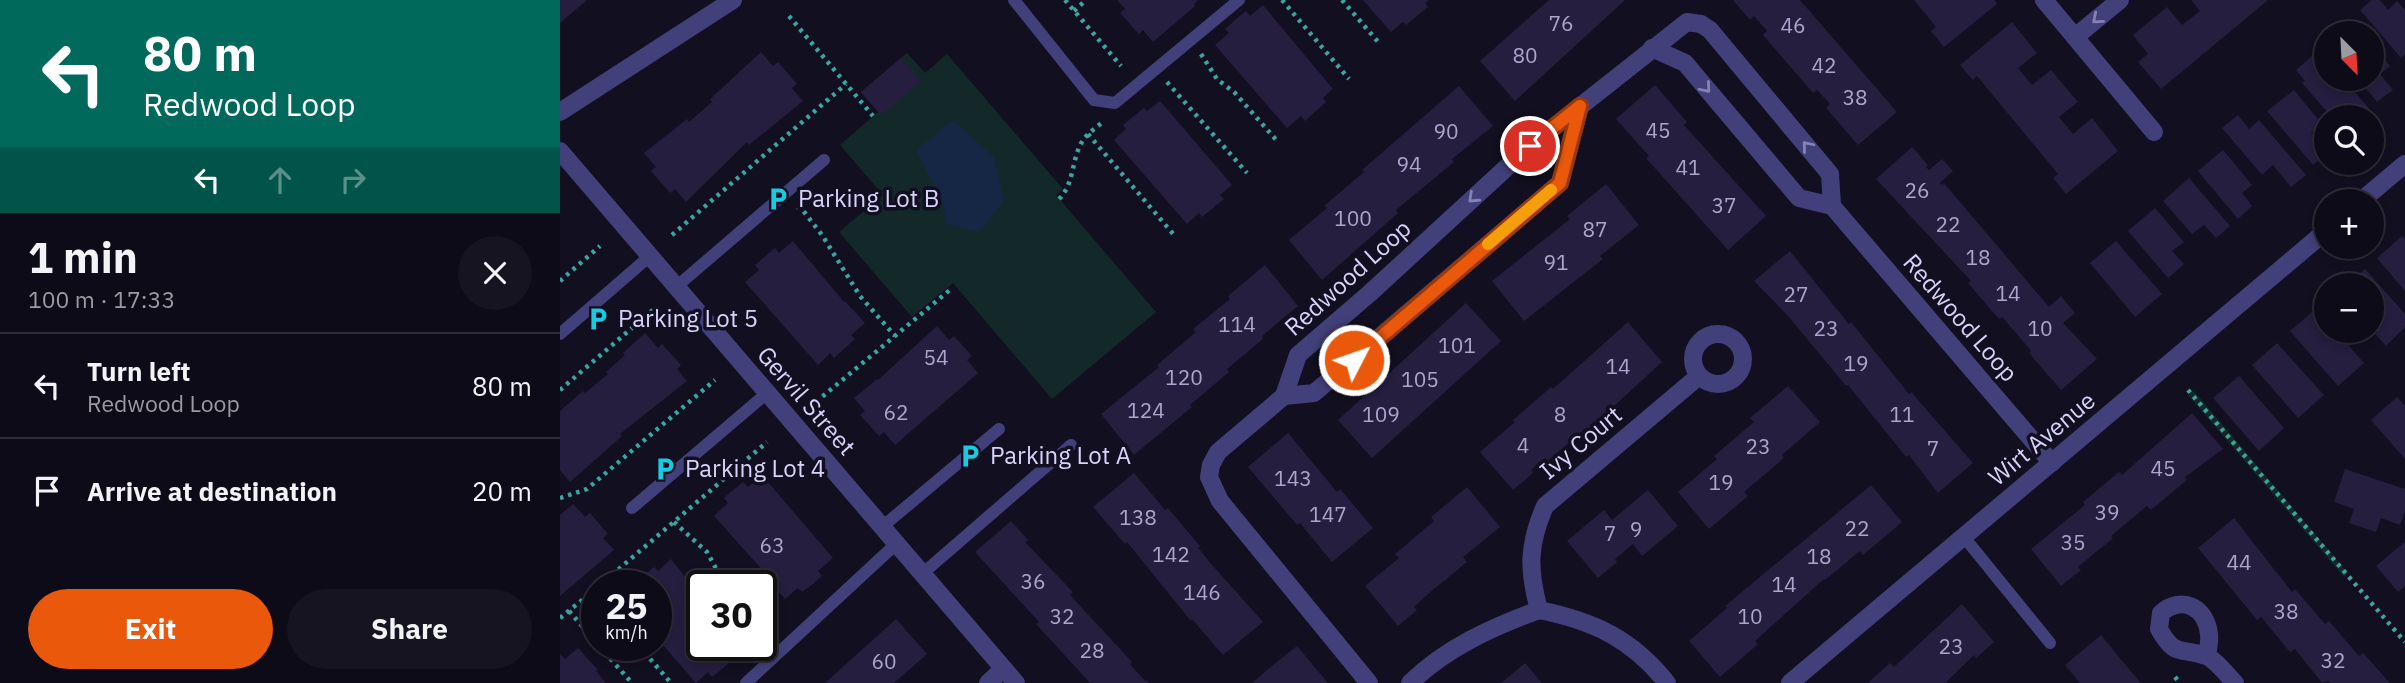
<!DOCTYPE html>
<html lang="en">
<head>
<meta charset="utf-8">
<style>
	:root { --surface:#0e0b18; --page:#171421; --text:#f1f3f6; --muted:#9b9ba2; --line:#2e2b37; --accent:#ea580c }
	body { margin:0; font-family:"IBM Plex Sans",sans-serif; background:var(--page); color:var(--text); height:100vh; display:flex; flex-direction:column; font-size:26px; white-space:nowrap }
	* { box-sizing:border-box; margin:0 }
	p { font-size:23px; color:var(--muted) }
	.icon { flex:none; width:38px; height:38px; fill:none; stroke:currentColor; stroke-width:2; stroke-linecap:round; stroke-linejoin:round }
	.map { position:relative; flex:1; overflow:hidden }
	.details { display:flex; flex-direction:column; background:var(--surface); width:560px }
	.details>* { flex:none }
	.banner { background:#00695c; color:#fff; overflow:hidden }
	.needle { width:46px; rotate:156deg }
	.tools { position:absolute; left:1754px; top:21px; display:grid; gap:14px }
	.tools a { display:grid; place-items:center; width:70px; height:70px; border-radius:50%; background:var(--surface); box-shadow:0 4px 10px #0003,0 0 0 2px var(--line); font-size:35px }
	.speed { position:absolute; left:21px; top:570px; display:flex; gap:14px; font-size:35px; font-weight:700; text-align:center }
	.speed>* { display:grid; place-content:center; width:91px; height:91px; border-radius:50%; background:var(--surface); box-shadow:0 4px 10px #0003,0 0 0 2px var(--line); line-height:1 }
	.speed small { font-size:18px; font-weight:400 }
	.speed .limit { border:4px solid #111; border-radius:10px; background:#fff; color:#111 }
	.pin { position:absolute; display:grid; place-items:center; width:60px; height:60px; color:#fff; margin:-30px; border:4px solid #fff; border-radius:50%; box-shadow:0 2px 7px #0007 }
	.me { position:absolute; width:77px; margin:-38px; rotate:49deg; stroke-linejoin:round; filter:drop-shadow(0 0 5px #0008) }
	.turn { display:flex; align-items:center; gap:24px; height:147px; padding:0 28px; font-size:32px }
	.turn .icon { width:91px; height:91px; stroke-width:2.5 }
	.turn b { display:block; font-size:49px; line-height:60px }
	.lanes { display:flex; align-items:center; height:66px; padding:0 28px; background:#0003; justify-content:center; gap:35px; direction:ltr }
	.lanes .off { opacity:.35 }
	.round { display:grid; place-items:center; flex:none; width:74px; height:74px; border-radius:37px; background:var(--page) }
	.overview { display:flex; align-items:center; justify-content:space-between; height:119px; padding:0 28px }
	h1 { font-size:42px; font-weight:800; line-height:52px }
	.cta { display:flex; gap:14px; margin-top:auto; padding:14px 28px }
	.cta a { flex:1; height:80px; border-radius:42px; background:var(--accent); color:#fff; font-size:28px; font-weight:800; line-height:80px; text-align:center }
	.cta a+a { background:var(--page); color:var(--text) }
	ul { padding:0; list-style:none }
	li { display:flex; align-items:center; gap:21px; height:105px; padding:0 28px; border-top:2px solid var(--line) }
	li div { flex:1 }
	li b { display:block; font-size:26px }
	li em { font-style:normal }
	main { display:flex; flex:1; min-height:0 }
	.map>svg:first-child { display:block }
	.green { fill:#132929 }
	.water { fill:#152745 }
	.building { fill:#251e3f }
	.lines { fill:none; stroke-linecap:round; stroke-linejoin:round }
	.path { stroke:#3ba6a1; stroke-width:4.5; stroke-dasharray:3.5 5; stroke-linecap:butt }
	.service { stroke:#42407a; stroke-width:12 }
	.minor { stroke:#42407a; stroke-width:18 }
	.oneway { stroke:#8682b4 }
	.route-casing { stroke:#983908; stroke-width:18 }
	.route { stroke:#ea580c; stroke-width:12 }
	.slow { stroke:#f59e0b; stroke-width:12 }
	.labels { text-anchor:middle; stroke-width:7; stroke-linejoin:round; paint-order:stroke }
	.number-label { font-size:21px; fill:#aba6cb }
	.poi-label { font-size:24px; fill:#d8d3fa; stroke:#120f20; text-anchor:start }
	.street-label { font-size:24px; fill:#d8d3fa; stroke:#120f20 }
</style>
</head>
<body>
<main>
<section class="details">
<div class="banner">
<div class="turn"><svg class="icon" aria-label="left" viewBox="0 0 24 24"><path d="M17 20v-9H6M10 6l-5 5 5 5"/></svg><div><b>80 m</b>Redwood Loop</div></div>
<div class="lanes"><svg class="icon" aria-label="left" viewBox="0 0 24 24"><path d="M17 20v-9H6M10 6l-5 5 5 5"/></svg><svg class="icon off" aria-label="ahead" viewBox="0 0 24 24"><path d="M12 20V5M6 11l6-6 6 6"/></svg><svg class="icon off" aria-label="right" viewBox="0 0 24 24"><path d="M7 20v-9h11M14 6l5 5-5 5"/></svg></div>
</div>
<div class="overview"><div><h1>1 min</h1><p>100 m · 17:33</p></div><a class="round"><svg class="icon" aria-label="close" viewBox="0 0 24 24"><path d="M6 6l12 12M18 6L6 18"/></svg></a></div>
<ul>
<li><svg class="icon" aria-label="left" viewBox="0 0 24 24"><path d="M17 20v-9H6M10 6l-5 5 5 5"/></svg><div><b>Turn left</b><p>Redwood Loop</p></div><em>80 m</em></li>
<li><svg class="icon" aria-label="arrive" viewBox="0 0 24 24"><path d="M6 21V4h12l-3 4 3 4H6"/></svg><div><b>Arrive at destination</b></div><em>20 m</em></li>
</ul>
<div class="cta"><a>Exit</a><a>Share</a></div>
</section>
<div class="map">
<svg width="1845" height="683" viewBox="0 0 1845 683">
	<rect width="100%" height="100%" fill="#120f20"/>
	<g class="green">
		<polygon points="347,53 365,73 387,54 503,189 496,195 596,312 492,399 393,283 352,317 279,232 323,195 280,145 318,112 301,92"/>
		<polygon points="1634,391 1788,573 1784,577 1628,395"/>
	</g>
	<polygon class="water" points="393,120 434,157 444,201 419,232 385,223 384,204 356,150"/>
	<g class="building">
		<polygon points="0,0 27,0 0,23"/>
		<polygon points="557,0 638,0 634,4 635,6 593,42 583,30 579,34 560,13 565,9"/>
		<polygon points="803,0 869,0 865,3 868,7 846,25 843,22 831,32"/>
		<polygon points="989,0 1065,0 955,101 920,61"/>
		<polygon points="1173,0 1240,0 1337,112 1298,145 1266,108 1270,104 1257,90 1253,93 1203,35 1207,31 1194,16 1190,20"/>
		<polygon points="1354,0 1434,0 1437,4 1384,47 1371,31 1376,27"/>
		<polygon points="1631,0 1708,0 1601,89 1578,62 1588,54 1573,35 1607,7 1622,25 1640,11"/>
		<polygon points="1812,0 1820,0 1828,10 1837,1 1845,10 1845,54 1841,58 1800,10"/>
		<polygon points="703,5 773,89 763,98 766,102 745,121 741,116 727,128 655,45 669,33 665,29 676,19 686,11 690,16"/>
		<polygon points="1452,22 1477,53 1458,68 1472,85 1491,70 1518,102 1499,117 1513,134 1532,118 1558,151 1506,194 1493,178 1498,174 1417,76 1413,80 1400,65"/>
		<polygon points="1811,43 1830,66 1820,74 1833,90 1817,102 1798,79 1811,79"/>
		<polygon points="1758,51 1766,59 1766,79 1783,79 1809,108 1799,117 1792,117 1782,106 1771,116 1742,83 1745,81 1736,70"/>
		<polygon points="201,52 213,66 218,62 237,84 232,88 243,101 189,145 187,142 126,202 115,189 110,193 91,171 96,167 84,153 127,119 129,122 152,102 150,99"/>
		<polygon points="341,58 361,81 321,115 301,92"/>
		<polygon points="1095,85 1127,122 1124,125 1206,216 1168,250 1086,158 1089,156 1056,119"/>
		<polygon points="899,86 933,126 892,159 894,162 836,210 838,213 762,280 729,240 767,208 764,206 804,172 802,170"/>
		<polygon points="1734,90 1762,124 1751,133 1766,150 1766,154 1753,165 1707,111"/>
		<polygon points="600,101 672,185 660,195 664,199 642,217 639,213 627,224 554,140 566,129 563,125 574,116 584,108 587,111"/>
		<polygon points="1678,115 1689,129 1699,120 1746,175 1731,187 1713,165 1702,175 1662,128"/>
		<polygon points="1352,147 1368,165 1366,167 1369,170 1382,159 1393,171 1380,183 1382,185 1384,183 1489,307 1501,296 1515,313 1503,323 1537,359 1501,390 1469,353 1471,351 1457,334 1442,317 1439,319 1408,283 1411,281 1316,179"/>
		<polygon points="1663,150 1692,185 1682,193 1692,206 1678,219 1638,171"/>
		<polygon points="1629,178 1670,226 1656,238 1644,225 1632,234 1603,201"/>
		<polygon points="1046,184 1079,225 1040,256 1043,259 964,321 932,281 1010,219 1007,216"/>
		<polygon points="1595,208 1624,242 1612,251 1624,264 1608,278 1568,231"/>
		<polygon points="1842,236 1845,239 1845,291 1817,258"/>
		<polygon points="233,241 284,302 285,301 305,323 291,335 295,339 274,358 270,353 258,365 185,282 199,270 195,265 215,248 219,253"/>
		<polygon points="1556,241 1602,294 1575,317 1530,263"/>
		<polygon points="1230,251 1275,307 1289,324 1291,322 1349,394 1351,392 1413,463 1378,493 1349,455 1346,457 1288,385 1286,386 1228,316 1194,281"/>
		<polygon points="705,265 738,306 702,336 703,339 667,369 669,372 630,405 632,407 574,455 541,414 599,367 597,365 636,332 633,329 670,299 668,296"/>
		<polygon points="1805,269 1845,314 1845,327 1826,346 1811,329 1811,285 1786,285"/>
		<polygon points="906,303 941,341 812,458 778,420"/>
		<polygon points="1757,308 1766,319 1766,331 1776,331 1804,363 1778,386 1730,331"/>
		<polygon points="1068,322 1102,362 1028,430 1026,428 988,461 985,458 971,470 973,473 953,490 920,452 955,422 953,420 991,387 993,389"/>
		<polygon points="377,326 389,340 394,336 402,345 412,356 407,360 418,373 335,445 324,432 319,436 300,415 305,411 294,398 317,379 318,380"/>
		<polygon points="85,333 98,348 102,344 121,365 117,369 127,381 60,434 62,436 10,482 0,470 0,411 23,391 25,393 48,374 46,372 65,355 63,353"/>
		<polygon points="1717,343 1764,395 1738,418 1692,365"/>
		<polygon points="1679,376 1724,428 1699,451 1653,398"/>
		<polygon points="1228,386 1260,422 1222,455 1224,458 1184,492 1188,496 1149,529 1118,492 1157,459 1154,456 1194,422 1190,418"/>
		<polygon points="1837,397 1845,406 1845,459 1811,420"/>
		<polygon points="1632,413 1663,449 1625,477 1627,480 1591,510 1587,506 1551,536 1553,538 1518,567 1521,570 1501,586 1471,549 1525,505 1523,502 1559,472 1562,475"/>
		<polygon points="728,433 777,492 780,489 813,528 772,562 740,523 737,525 688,467"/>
		<polygon points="1785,469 1845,489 1845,511 1840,525 1821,518 1816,532 1789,523 1794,509 1774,502"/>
		<polygon points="574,473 605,510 608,508 640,546 638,548 653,566 703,622 663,655 632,619 631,621 567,542 565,544 533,507"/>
		<polygon points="202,475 273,558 258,571 262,576 253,584 242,592 238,588 225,599 205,576 207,575 154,516 168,503 164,498 173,490 183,482 188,487"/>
		<polygon points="1311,485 1342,522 1303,555 1300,551 1265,580 1264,579 1195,641 1198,644 1160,677 1129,641 1167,608 1165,606 1183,591"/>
		<polygon points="907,487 940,527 903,557 907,562 868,594 854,607 857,610 838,626 805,586 839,558 835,554 874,521 871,517"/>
		<polygon points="1088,490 1118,526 1082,556 1073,544 1055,559 1057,562 1038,578 1007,541 1044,510 1052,520"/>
		<polygon points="13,504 25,517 30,513 48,534 43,538 54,550 0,596 0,515"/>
		<polygon points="1674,518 1732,592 1735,589 1765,624 1769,621 1799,656 1803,653 1830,683 1770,683 1769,681 1762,683 1735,649 1730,652 1701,617 1697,620 1638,548"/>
		<polygon points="451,521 468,540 465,542 513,592 510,595 572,662 570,664 585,681 587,680 589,683 530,683 476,624 479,622 415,552"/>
		<polygon points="1845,542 1845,586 1838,592 1816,566"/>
		<polygon points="111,559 142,598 142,646 179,646 168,656 172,660 162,669 152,677 148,672 136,683 96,637 96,586 76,586 74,584 94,567 98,571"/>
		<polygon points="1402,604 1434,642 1416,658 1414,655 1385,683 1308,683 1330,663 1334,667"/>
		<polygon points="336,619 367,654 334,683 265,683"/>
		<polygon points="1541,635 1558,656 1581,683 1520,683 1505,665"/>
		<polygon points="737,646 768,683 692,683 718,661"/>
		<polygon points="18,648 38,670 36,671 46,683 0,683 0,654 5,659"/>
		<polygon points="965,663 982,683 941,683 946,679"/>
	</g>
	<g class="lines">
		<g class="path">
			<polyline points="505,0 561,66"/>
			<polyline points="722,0 789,79"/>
			<polyline points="782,0 819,43"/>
			<polyline points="514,11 526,0"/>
			<polyline points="229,16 313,116"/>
			<polyline points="641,54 657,79 675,93 718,142"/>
			<polyline points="607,82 687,173"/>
			<polyline points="528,134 614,235"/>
			<path d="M499 199C515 183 511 159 523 140 528 133 537 127 544 121"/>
			<polyline points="237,207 241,208 262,235 300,296 335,336"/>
			<polyline points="112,235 286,84"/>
			<polyline points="0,281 40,246"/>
			<polyline points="0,390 94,309"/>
			<polyline points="1628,390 1845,642"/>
			<polyline points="256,402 391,289"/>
			<polyline points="0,498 27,489 155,380"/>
			<polyline points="114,522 147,552 159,574 173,586"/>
			<polyline points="39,586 207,442"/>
			<polyline points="9,611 37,643"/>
			<polyline points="201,617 214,633"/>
			<polyline points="0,618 37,588"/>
			<polyline points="39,646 72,683"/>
			<polyline points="79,646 111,683"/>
			<polyline points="1615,677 1620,683"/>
		</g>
		<g class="service">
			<polyline points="454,0 534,100 555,103 679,0"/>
			<polyline points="116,287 264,160"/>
			<polyline points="0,334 90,256"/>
			<polyline points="72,508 207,393"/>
			<polyline points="322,527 439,429"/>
			<polyline points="1404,537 1490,643"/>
			<polyline points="362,574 511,445"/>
			<polyline points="186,683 336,544"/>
		</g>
		<g class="minor">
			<polyline points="1484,0 1594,132"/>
			<polyline points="1515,37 1560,0"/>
			<polyline points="1092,48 1125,63 1239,198 1272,206 1492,463"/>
			<polyline points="0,112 173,0"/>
			<polyline points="0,151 456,683"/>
			<polyline points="1801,201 1845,164"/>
			<circle cx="1158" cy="359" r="25"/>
			<polyline points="724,396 754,393 1000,183 1020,106"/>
			<path d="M979 610C968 569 968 545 985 506L1139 376"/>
			<path d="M979 610C1034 621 1072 639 1107 683"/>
			<path d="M1647 656C1648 649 1650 641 1649 634 1646 607 1622 595 1601 613L1599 629C1615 658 1621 647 1646 656 1656 660 1667 675 1675 683"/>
			<polyline points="428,683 443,669"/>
			<polyline points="809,683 660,501 649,477 651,465 658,452 724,396 738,355 810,293 970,146 1127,22 1141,24 1150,30 1270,174 1272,206"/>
			<path d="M850 683C886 648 932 627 979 610"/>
			<polyline points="1230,683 1766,231"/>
		</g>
	</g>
	<defs><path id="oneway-chevron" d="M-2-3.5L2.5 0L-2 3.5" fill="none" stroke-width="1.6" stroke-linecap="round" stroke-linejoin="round" transform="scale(1.75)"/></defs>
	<g class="oneway">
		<use href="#oneway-chevron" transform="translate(1537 19) rotate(140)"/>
		<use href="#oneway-chevron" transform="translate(1146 88) rotate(50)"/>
		<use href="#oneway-chevron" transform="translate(1247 146) rotate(-130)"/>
		<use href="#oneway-chevron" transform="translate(913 198) rotate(137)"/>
	</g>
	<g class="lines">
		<g class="route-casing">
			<polyline id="route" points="794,360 1000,183 1020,106 970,146"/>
		</g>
		<use href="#route" class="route"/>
		<polyline class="slow" points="928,244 991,190"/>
	</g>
	<defs>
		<g id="parking-bare" transform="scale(1.89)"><path d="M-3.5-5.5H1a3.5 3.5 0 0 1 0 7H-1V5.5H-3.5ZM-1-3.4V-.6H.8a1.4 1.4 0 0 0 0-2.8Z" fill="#19cbe1" stroke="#120f20" stroke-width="2.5" paint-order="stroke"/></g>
	</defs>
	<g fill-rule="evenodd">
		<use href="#parking-bare" x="218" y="199"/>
		<use href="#parking-bare" x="38" y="319"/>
		<use href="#parking-bare" x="410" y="456"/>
		<use href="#parking-bare" x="105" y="469"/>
	</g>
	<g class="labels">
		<g class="number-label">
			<text x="1001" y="31">76</text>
			<text x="1233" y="33">46</text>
			<text x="965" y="63">80</text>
			<text x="1264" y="73">42</text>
			<text x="1295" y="105">38</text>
			<text x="1098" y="138">45</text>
			<text x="886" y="139">90</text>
			<text x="849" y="172">94</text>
			<text x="1128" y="175">41</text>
			<text x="1357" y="198">26</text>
			<text x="1164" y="213">37</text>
			<text x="793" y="226">100</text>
			<text x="1388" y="232">22</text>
			<text x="1035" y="237">87</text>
			<text x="1418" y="265">18</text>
			<text x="996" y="270">91</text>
			<text x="1448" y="301">14</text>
			<text x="1236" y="302">27</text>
			<text x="677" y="332">114</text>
			<text x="1266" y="336">23</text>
			<text x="1480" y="336">10</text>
			<text x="897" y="353">101</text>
			<text x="376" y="365">54</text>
			<text x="1296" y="371">19</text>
			<text x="1058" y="374">14</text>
			<text x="624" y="385">120</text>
			<text x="860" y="387">105</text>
			<text x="586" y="418">124</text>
			<text x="336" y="420">62</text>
			<text x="821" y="422">109</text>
			<text x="1000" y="422">8</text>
			<text x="1342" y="422">11</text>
			<text x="963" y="453">4</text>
			<text x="1198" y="454">23</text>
			<text x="1373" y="456">7</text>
			<text x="1603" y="476">45</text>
			<text x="733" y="486">143</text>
			<text x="1161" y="490">19</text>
			<text x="1547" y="520">39</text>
			<text x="768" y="522">147</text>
			<text x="578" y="525">138</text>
			<text x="1297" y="536">22</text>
			<text x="1076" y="537">9</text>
			<text x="1050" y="541">7</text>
			<text x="1513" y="550">35</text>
			<text x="212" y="553">63</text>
			<text x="611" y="562">142</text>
			<text x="1259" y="564">18</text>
			<text x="1679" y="570">44</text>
			<text x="473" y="589">36</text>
			<text x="1224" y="592">14</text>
			<text x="642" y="600">146</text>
			<text x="1726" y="619">38</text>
			<text x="502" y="624">32</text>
			<text x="1190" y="624">10</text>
			<text x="1391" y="654">23</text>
			<text x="532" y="658">28</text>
			<text x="1773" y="668">32</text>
			<text x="324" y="669">60</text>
		</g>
		<g class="poi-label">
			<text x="238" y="207">Parking Lot B</text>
			<text x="58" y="327">Parking Lot 5</text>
			<text x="430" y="464">Parking Lot A</text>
			<text x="125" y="477">Parking Lot 4</text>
		</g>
		<g class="street-label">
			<text transform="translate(788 278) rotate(-42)" y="8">Redwood Loop</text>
			<text transform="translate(1400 318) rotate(49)" y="8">Redwood Loop</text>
			<text transform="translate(246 401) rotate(49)" y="8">Gervil Street</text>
			<text transform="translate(1482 439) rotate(-40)" y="8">Wirt Avenue</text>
			<text transform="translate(1021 443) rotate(-40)" y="8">Ivy Court</text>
		</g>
	</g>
</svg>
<div class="tools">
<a><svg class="needle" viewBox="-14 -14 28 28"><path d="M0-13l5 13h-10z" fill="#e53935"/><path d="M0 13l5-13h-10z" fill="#9b9ba2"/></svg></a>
<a><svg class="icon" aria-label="search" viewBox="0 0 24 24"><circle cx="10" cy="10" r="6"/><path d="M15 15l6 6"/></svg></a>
<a>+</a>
<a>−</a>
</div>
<div class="speed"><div>25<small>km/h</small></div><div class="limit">30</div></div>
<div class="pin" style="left:970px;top:146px;background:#d93025"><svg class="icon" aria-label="arrive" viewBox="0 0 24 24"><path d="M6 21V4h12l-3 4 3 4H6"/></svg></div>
<svg class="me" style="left:794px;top:360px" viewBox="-20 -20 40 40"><circle r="17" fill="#ea580c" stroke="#fff" stroke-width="3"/><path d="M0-11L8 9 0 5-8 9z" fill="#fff"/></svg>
</div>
</main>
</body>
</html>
